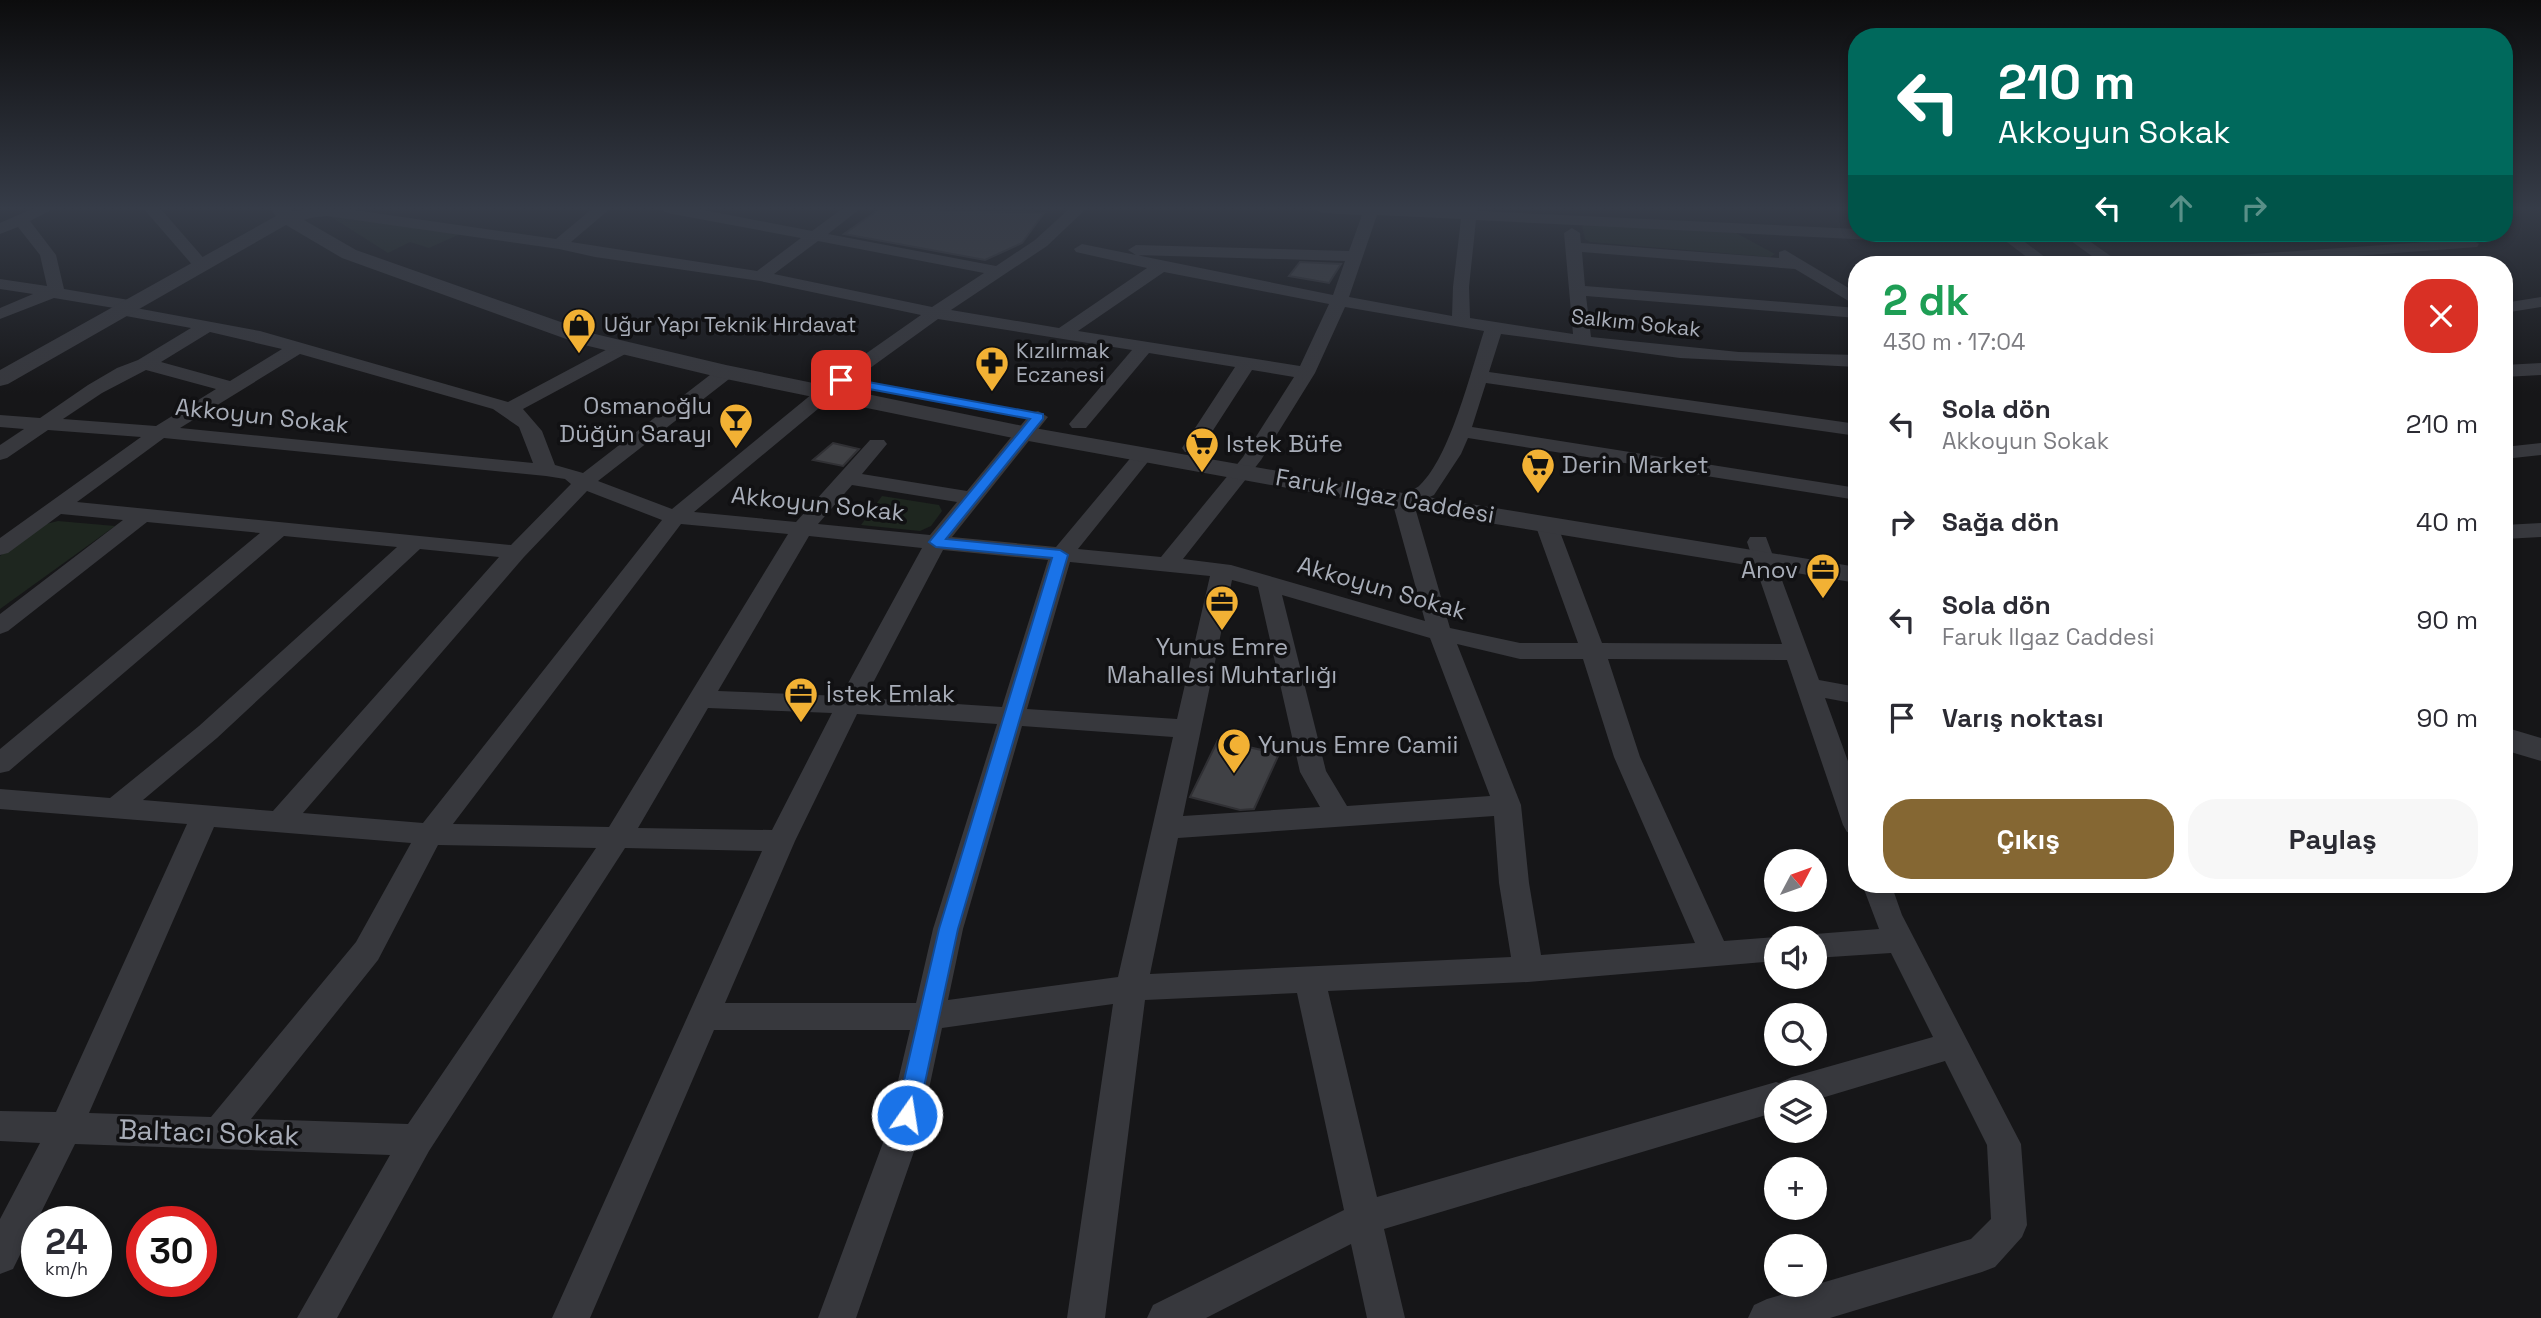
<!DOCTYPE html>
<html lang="tr">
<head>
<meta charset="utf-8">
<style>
	:root { --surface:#fff; --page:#f7f7f7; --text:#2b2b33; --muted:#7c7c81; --accent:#856733 }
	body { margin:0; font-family:"Space Grotesk",sans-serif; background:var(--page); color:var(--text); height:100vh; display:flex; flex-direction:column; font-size:26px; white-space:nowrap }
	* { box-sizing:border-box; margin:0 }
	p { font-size:23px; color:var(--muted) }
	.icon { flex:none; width:38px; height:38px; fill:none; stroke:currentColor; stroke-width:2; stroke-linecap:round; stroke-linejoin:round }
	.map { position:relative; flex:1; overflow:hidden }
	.drawer { position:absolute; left:1848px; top:256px; width:665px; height:637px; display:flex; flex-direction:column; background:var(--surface); border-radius:28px; box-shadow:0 4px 10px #0003 }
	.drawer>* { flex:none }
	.guide { position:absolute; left:1848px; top:28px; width:665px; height:214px; border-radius:28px; box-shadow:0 4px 10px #0003; background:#00695c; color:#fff; overflow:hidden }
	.needle { width:46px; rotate:49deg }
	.controls { position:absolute; left:1764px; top:849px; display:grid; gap:14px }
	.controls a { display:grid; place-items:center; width:63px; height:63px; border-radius:50%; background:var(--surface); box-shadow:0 4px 10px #0003; font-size:35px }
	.speed { position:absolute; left:21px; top:1206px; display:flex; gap:14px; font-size:35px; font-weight:700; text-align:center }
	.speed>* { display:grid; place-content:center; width:91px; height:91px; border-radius:50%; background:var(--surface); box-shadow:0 4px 10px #0003; line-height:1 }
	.speed small { font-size:18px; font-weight:400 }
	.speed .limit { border:10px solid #d22; background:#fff; color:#111 }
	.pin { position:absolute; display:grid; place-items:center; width:60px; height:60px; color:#fff; margin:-30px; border-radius:14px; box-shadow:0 4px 10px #0006 }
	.me { position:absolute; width:77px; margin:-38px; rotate:13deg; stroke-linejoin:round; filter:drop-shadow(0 0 5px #0008) }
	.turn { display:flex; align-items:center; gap:24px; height:147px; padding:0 35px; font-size:32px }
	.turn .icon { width:91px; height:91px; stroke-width:2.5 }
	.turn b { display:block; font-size:49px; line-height:60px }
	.lanes { display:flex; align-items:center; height:66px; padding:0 35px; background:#0003; justify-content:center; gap:35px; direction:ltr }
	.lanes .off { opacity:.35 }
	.round { display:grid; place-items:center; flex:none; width:74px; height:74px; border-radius:28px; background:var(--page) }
	.summary { display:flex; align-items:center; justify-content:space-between; height:119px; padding:0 35px }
	h1 { font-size:42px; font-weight:700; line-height:52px; color:#1e9e55 }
	.cta { display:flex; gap:14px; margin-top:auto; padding:14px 35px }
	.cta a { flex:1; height:80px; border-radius:28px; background:var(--accent); color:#fff; font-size:28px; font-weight:700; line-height:80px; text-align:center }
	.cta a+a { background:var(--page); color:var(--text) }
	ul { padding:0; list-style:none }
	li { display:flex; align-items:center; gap:21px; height:98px; padding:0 35px }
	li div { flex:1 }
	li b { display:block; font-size:26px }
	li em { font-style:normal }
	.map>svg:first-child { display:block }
	.green { fill:#1e261f }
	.building { fill:#404145; stroke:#303034; stroke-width:2 }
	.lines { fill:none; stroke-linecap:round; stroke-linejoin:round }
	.minor { fill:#37383d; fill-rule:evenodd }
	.tertiary { fill:#37383d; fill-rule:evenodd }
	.route { fill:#1a73e8; stroke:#114b97; stroke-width:2 }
	.labels { text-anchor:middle; stroke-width:7; stroke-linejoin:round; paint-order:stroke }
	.far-street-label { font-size:21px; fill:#a8adb8; stroke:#111113 }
	.far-poi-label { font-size:21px; fill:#a8adb8; stroke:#111113; text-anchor:start }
	.poi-label { font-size:24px; fill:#a8adb8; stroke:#111113; text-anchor:start }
	.street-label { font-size:24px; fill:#a8adb8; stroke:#111113 }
	.near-street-label { font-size:28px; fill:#a8adb8; stroke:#111113 }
</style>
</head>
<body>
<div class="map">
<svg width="2541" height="1318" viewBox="0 0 2541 1318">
	<rect width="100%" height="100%" fill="#161618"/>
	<g class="green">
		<polygon points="330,216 460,234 429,248 410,242 388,253"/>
		<polygon points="1589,223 1736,233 1775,254 1770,257 1590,242 1585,239 1582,226"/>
		<polygon points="882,496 939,505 942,511 931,526 920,531 861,525"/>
		<polygon points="58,521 115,526 0,609 0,556 42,525"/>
	</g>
	<g class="building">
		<polygon points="881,208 886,208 1044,213 1022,243 985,260 844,234"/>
		<polygon points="1300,262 1341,264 1329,283 1289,276"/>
		<polygon points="833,443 859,449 843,466 813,460"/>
		<polygon points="1218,740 1279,754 1254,809 1240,810 1190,797"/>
	</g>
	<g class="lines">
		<g class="minor">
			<path d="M34 208H55L30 221 56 255 64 289 129 300 135 301 136 308 260 331 508 402 617 344H629L632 348 629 352 523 409 542 431 555 465 583 473 719 368H733L735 372 733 376 598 481 672 509 834 376 921 315 760 281 595 257 559 249 327 216 307 218 299 213 302 210 340 208 556 239 593 208H611L571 242 757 271 801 238 667 213 659 208H693L812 231 843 208H861L828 234 996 266 1035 240 1070 208H1087L1047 246 951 310 1059 328 1147 268 1076 252 1074 249 1082 244 1333 295 1345 261 1136 255 1128 250 1136 245 1349 251 1362 215 1322 213 1314 208H1478L1477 211 1857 229V233H1944L1936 238 1893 241 1476 220 1469 287 1470 318 1573 334 1564 233 1572 228 1580 233 1581 243 1779 258V252L1785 250 1857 293V306L1795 269 1582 252 1585 286 1857 308V318L1586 296 1591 337 1739 352 1857 355V367L1680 358 1501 334 1489 372 1857 424V436L1486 383 1472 427 1857 488V500L1468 438 1461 454 1434 495 1414 504 1450 628 1520 643H1578L1535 524 1538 519H1554L1557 524 1602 643 1782 644 1747 542 1750 537H1766L1819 680 1857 687V704L1825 698 1857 786V835L1847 832 1843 825 1787 660 1608 659 1640 757 1724 941 1776 937 1780 938H1776V961L1528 982 1328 991 1377 1197 1776 1082 1779 1083 1792 1077 1933 1037 1891 953 1815 958V938H1804L1815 934 1879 929 1862 884H1891L1902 915 2021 1144 2027 1225 2022 1237 1995 1267 1982 1272 1830 1318H1748L1754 1305 1767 1299 1971 1239 1991 1219 1987 1145 1945 1061 1815 1100V1092H1776V1112L1384 1229 1405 1318H1367L1351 1244 1206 1318H1147L1153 1305 1344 1210 1297 993 1145 1000 1105 1318H1067L1113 1004 942 1028 918 1140 856 1318H818L884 1140 910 1030H714L590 1318H552L762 851 625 848 429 1151 337 1318H297L390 1155 75 1144 13 1269 0 1274V1219L40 1143 0 1141V1111L56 1112 187 824 0 809V789L110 798 199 726 397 547 284 536 9 771 0 773V749L260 533 147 522 8 631 0 634V614L123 520 61 514 8 553 0 555V538L141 437 48 430 7 458 0 460V445L24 429 0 427V415L40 418 88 385 117 368 138 360 191 328 115 314 114 308 54 298 0 319V308L33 294 0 289V279L47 286 40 255 18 227 0 234V223ZM1377 215 1461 219 1453 287 1452 316 1349 297ZM818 241 984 273 932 307 774 274ZM1164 272 1329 304 1300 366 1078 331ZM1345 307 1484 331C1471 371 1450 457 1420 485 1412 493 1399 491 1392 501L1425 621 1231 565 1183 559 1261 460 1315 373ZM938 319 1132 350 1069 424 1072 428H1086L1149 353 1235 367 1182 448 1185 452H1199L1252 370 1294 377 1243 457 1161 557 1078 549 1155 453 1152 449H1138L1056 547 952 537 1048 417 1038 411 1031 413 967 491 862 474 887 444 884 440H870L796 522 694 512 848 384ZM210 332 282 349 230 381 161 362ZM300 354 493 409 519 427 533 463 180 428ZM146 370 216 389 156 426 63 419 102 393ZM164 438 546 476 565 479 571 484 511 545 77 502ZM852 485 957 502 930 535 818 524ZM587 491 662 520 423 823 303 813 524 557ZM681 524 788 534 609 827 453 824ZM809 536 922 548 841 696 718 691ZM420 549 499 557 273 811 143 800 217 738ZM943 550 1048 560 1002 707 865 698ZM1070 562 1210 576 1177 719 1027 709ZM1232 580 1258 587 1300 772 1320 807 1183 816ZM1282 595 1430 638 1490 796 1347 806 1326 771ZM1457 644 1520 659H1583L1614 757 1695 943 1541 955 1529 883 1521 805ZM708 708 832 713 772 830 638 828ZM857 714 997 724 933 929 916 1003H725L795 841ZM1022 726 1173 737 1118 977 948 1000 963 929ZM1494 816 1499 883 1511 957 1150 974 1178 838ZM214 827 411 843 356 942 211 1117 89 1113ZM438 845 596 848 408 1124 251 1119 378 960Z"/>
			<polygon points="143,208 160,208 207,262 209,265 207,268 195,268"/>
			<polygon points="1995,233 2013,233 2054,264 2036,264"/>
			<polygon points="2060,233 2078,233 2122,264 2103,264"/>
			<polygon points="2471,239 2479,244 2477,247 2246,264 2170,264 2178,259"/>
			<polygon points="2541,297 2541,307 2504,313 2504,303"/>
			<polygon points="2541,363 2541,375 2504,377 2504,365"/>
			<polygon points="2541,443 2541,455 2504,459 2504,447"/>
			<polygon points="2541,523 2541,537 2504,539 2504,525"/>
		</g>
		<g class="tertiary">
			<polygon points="270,208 289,208 292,211 314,209 316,213 314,217 304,220 356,250 595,334 726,365 1023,426 1403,493 1857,567 1857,583 1403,509 1023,440 726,379 580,344 342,258 286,225 8,384 0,386 0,370 276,216"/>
			<polygon points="2504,727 2541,738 2541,761 2504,750"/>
		</g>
	</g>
	<linearGradient id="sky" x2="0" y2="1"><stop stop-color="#0c0c0d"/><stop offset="0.53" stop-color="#363c48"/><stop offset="1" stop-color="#363c48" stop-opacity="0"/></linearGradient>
	<rect width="2541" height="393" fill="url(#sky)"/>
	<polygon class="route" points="841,377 1043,414 1043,419 946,539 1060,550 1068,555 958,929 918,1115 915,1122 907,1125 899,1122 896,1115 939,929 1052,558 936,547 929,542 1030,419 837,383 835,380"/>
	<defs>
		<g id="shop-pin" transform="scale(1.75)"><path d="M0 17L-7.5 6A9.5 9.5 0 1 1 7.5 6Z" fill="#f2b134" stroke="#111113"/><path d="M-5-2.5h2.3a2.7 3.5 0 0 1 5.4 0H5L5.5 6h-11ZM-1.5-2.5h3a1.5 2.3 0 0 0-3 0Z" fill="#111"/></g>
		<g id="pharmacy-pin" transform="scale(1.75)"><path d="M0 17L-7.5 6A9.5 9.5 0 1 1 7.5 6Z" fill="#f2b134" stroke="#111113"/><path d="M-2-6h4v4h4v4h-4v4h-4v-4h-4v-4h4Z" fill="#111"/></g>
		<g id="bar-pin" transform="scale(1.75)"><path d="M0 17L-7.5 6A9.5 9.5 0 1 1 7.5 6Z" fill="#f2b134" stroke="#111113"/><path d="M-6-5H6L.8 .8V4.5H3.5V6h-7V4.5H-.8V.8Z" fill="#111"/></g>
		<g id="supermarket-pin" transform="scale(1.75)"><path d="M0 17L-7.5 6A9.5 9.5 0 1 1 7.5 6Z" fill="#f2b134" stroke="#111113"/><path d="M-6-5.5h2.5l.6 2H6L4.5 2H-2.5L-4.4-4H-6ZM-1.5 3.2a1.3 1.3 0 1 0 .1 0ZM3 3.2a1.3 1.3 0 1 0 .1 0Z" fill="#111"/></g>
		<g id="office-pin" transform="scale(1.75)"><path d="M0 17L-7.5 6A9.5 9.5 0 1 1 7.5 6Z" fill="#f2b134" stroke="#111113"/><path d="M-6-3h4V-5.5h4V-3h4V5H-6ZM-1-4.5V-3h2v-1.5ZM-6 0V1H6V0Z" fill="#111"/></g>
		<g id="mosque-pin" transform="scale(1.75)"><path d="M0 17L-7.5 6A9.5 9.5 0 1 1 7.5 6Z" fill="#f2b134" stroke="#111113"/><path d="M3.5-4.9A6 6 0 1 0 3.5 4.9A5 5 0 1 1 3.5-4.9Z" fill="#111"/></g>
	</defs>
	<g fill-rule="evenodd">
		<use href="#shop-pin" x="579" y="325"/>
		<use href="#pharmacy-pin" x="992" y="363"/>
		<use href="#bar-pin" x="736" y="420"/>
		<use href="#supermarket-pin" x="1202" y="444"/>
		<use href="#supermarket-pin" x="1538" y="465"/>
		<use href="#office-pin" x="1823" y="570"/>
		<use href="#office-pin" x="1222" y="602"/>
		<use href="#office-pin" x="801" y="694"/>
		<use href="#mosque-pin" x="1234" y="745"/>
	</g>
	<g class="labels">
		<g class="far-street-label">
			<text transform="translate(1636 323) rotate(6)" y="7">Salkım Sokak</text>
		</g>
		<g class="far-poi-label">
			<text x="604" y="332">Uğur Yapı Teknik Hırdavat</text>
			<text x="1016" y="358">Kızılırmak<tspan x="1016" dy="24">Eczanesi</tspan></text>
		</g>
		<g class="poi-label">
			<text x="712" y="414" text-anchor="end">Osmanoğlu<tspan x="712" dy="28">Düğün Sarayı</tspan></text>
			<text x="1226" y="452">Istek Büfe</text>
			<text x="1562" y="473">Derin Market</text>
			<text x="1798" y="578" text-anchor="end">Anov</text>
			<text x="1222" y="655" text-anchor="middle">Yunus Emre<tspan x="1222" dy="28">Mahallesi Muhtarlığı</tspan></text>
			<text x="826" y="702">İstek Emlak</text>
			<text x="1258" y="753">Yunus Emre Camii</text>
		</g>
		<g class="street-label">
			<text transform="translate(262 416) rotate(6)" y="8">Akkoyun Sokak</text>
			<text transform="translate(1385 496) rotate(10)" y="8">Faruk Ilgaz Caddesi</text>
			<text transform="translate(818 504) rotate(6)" y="8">Akkoyun Sokak</text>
			<text transform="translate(1382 588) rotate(16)" y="8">Akkoyun Sokak</text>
		</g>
		<g class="near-street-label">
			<text transform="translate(209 1132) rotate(2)" y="10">Baltacı Sokak</text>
		</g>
	</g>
</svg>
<div class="controls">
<a><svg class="needle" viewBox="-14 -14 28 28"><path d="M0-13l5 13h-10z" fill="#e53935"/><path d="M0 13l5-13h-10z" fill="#7c7c81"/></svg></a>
<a><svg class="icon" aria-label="sound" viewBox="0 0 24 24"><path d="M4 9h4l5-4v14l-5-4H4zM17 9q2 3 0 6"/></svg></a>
<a><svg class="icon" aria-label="search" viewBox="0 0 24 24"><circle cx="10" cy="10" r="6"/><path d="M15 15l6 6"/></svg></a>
<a><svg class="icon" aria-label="layers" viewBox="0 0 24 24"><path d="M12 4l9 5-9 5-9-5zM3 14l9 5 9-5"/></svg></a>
<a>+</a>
<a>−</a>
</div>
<div class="speed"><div>24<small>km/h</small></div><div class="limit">30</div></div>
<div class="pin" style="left:841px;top:380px;background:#d93025"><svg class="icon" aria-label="arrive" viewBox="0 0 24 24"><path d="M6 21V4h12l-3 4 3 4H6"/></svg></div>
<svg class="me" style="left:907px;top:1115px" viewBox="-20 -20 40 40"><circle r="17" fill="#1a73e8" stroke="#fff" stroke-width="3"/><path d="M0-11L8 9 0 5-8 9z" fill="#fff"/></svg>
<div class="guide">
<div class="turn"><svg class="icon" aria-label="left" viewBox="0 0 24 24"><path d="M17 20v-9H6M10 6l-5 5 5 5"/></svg><div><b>210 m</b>Akkoyun Sokak</div></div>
<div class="lanes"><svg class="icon" aria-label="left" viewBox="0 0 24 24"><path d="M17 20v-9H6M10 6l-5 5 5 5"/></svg><svg class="icon off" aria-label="ahead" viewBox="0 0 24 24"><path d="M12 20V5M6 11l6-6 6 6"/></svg><svg class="icon off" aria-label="right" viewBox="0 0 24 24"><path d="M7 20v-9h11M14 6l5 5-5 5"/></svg></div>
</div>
<section class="drawer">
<div class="summary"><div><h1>2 dk</h1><p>430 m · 17:04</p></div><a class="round" style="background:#d93025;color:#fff"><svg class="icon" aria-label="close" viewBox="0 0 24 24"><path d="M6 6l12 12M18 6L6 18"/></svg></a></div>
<ul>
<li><svg class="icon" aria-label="left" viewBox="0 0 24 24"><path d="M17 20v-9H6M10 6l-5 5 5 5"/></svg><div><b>Sola dön</b><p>Akkoyun Sokak</p></div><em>210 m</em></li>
<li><svg class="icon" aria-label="right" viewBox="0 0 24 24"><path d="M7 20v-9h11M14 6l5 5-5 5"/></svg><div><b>Sağa dön</b></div><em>40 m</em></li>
<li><svg class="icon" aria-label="left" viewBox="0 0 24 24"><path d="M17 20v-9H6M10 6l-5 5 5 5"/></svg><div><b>Sola dön</b><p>Faruk Ilgaz Caddesi</p></div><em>90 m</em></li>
<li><svg class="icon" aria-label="arrive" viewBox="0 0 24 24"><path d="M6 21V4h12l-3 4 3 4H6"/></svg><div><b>Varış noktası</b></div><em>90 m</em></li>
</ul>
<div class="cta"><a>Çıkış</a><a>Paylaş</a></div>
</section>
</div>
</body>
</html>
